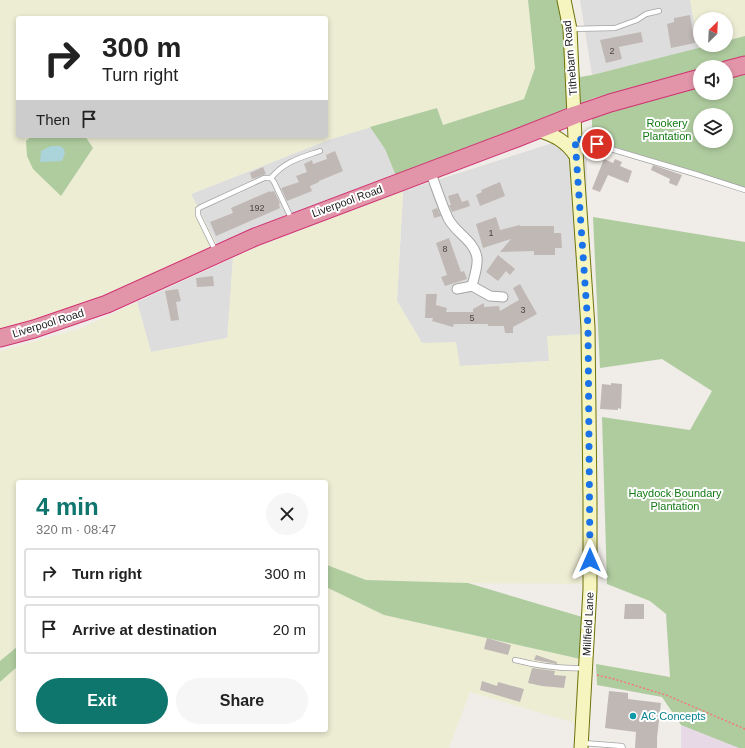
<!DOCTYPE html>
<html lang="en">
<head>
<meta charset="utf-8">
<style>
	:root { --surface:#fff; --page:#f6f6f6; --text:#222; --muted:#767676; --line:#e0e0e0; --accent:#0f766e }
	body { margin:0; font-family:Arial,sans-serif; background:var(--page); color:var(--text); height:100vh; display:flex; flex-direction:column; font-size:15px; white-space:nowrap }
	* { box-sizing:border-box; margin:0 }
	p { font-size:13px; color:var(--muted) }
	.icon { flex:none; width:22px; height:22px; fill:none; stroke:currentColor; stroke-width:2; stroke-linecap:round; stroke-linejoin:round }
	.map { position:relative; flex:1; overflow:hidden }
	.details { position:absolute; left:16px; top:480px; width:312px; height:252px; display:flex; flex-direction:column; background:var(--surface); border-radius:4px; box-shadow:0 2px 6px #0003 }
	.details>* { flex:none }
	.guide { position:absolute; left:16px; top:16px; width:312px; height:122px; border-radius:4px; box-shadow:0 2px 6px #0003; background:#fff; color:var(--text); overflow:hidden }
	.needle { width:26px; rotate:24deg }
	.controls { position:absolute; left:693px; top:12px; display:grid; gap:8px }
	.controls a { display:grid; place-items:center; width:40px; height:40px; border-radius:50%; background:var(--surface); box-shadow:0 2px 6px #0003; font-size:20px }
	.pin { position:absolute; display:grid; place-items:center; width:34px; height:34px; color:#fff; margin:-17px; border:2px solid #fff; border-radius:50%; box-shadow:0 1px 4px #0007 }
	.me { position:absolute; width:44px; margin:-22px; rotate:0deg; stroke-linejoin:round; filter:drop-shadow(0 0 3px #0008) }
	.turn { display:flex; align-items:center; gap:14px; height:84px; padding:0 20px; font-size:18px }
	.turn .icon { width:52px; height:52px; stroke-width:2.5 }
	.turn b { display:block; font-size:28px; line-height:34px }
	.then { display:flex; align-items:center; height:38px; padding:0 20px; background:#0003; gap:8px; font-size:15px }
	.round { display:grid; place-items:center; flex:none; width:42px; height:42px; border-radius:21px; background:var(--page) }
	.head { display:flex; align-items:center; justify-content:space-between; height:68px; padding:0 20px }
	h1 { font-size:24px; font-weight:800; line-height:30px; color:var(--accent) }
	.cta { display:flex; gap:8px; margin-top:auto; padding:8px 20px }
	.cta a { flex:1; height:46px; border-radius:24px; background:var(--accent); color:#fff; font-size:16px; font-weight:800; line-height:46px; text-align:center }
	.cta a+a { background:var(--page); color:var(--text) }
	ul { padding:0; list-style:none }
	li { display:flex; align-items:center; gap:12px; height:50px; margin:0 8px 6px; padding:0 12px; border:2px solid var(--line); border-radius:4px }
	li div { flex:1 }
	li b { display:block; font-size:15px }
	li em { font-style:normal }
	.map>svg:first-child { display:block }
	.residential { fill:#dedddd }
	.industrial { fill:#e8d9e7 }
	.farmland { fill:#ededd4; fill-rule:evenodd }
	.forest { fill:#afcc9f; fill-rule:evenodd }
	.water { fill:#abd3da }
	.building { fill:#c0b8b4 }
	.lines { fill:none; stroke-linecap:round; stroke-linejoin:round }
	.lane-casing { stroke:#a4a4a4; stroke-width:6 }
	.street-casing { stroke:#a4a4a4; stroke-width:11 }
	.secondary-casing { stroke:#6d720c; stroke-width:15 }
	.highway-casing { stroke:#d03272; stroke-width:19 }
	.path { stroke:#f17b77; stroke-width:1.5; stroke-dasharray:2 2; stroke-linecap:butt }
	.lane { stroke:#fff; stroke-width:4.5 }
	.street { stroke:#fff; stroke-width:9 }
	.secondary { stroke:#f6f5bf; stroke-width:13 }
	.highway { stroke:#e294a8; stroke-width:17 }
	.route { stroke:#1a73e8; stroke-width:7; stroke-dasharray:0 12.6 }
	.culture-dot { fill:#0f9aa8; stroke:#fff; stroke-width:1.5 }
	.labels { text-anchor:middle; stroke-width:4; stroke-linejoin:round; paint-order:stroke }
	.number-label { font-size:9px; fill:#484645 }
	.street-label { font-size:11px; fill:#202020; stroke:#fff }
	.park-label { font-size:11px; fill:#137915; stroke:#fff }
	.culture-label { font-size:11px; fill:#0d838f; stroke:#fff; text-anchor:start }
</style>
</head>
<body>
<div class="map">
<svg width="745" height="748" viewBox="0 0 745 748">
	<rect width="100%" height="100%" fill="#f0ece7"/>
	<g class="residential">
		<polygon points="580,0 690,0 699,48 592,75"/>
		<polygon points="370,127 385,149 396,176 218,247 191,194 331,139"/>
		<polygon points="587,132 586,334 549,361 460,366 422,343 397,301 403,191"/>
		<polygon points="233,258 228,338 151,352 137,302"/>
	</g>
	<polygon class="industrial" points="681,725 739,748 681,748"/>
	<g class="farmland">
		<path d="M0 0H528L535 68 524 99 443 125 437 108 331 139 191 194 218 247 70 319 0 339ZM18 18H326V136H18Z"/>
		<polygon points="690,0 745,0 745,36 726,41 726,19 700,19 700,45 710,45 699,48"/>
		<polygon points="403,191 397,301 422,343 456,342 460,366 549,361 547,336 586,334 590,584 468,583 366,580 327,565 326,566 326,482 18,482 18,646 0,661 0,351 82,328 137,302 151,352 227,338 233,258 257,247"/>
		<polygon points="326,587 384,615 585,660 578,724 470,692 449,748 0,748 0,682 18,666 18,730 326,730"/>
	</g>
	<g class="forest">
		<polygon points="528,0 568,0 580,77 592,75 710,45 726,45 726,41 745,36 745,59 715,67 700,67 700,71 594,98 396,176 385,149 370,127 437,108 443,125 524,99 535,68"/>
		<path d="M745 73V188L592 140V115L700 85V93H726V78ZM700 115H726V141H700Z"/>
		<polygon points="32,136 85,136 93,148 61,196 33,169 27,156 26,141"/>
		<polygon points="593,217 745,242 745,748 739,748 681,725 662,697 597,685 596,664 670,677 666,614 650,601 607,584 602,417 690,430 712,391 662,359 600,368"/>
		<polygon points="327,565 366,580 468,583 589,619 585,660 384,615 326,587"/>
		<polygon points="18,646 18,666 0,682 0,661"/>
	</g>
	<polygon class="water" points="51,146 60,146 64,149 65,153 62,161 40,162 41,151"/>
	<g class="building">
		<polygon points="690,15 695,43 671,48 667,24 674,22 674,18"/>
		<polygon points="641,32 643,42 619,47 622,59 606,63 600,40"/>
		<polygon points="335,151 343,171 319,181 319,182 310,186 312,191 287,201 281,188 299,182 296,176 307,172 304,164 312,160 313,164 327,159 326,155"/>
		<polygon points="604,159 613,163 615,159 622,162 620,166 632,171 628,183 608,175 600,192 592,189"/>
		<polygon points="653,165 682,175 677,186 669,183 670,179 651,170"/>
		<polygon points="263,167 266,174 252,179 250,173"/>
		<polygon points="500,182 505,196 480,206 476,195 482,192 481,190"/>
		<polygon points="270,191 270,192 274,191 280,203 279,204 280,208 216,236 210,222 233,213 231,208"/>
		<polygon points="458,193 462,202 468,200 470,206 452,212 449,205 451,205 448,196"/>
		<polygon points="437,208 441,216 434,218 432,210"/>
		<polygon points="496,217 500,230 520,225 520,226 554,226 554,233 561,233 562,248 555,248 555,255 534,255 534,251 500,252 511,239 483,248 476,224"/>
		<polygon points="449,238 461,272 464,271 467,279 445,286 441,277 447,275 436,243"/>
		<polygon points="498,255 515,269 510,275 506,271 498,281 486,272"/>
		<polygon points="213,276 214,286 197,287 196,278"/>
		<polygon points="520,284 537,314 513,327 513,333 505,333 504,326 488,326 488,324 454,324 453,327 432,321 433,318 425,318 426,294 437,294 436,305 447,308 446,312 473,312 473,309 484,303 484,307 499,306 500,311 519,300 513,288"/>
		<polygon points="178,289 181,301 176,302 179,320 171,321 165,291"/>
		<polygon points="611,383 622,384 621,409 618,408 618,410 600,409 602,384 611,385"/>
		<polygon points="625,604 644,604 644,619 624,619"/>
		<polygon points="487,638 511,645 508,655 484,649"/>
		<polygon points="536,655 557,662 557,664 534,660"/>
		<polygon points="532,668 555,671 554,675 566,676 564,688 542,686 528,683"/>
		<polygon points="482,681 497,686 498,682 524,689 520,702 480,690"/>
		<polygon points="609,691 628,693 628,699 661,703 657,738 657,748 635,748 636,732 605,728"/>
	</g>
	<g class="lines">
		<g class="lane-casing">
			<g id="lane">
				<polyline points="571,29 615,28 637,20 646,14 659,11"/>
				<polyline points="577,139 695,174 745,190"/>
				<path d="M271 178C285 161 300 158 320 151"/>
				<polyline points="216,252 198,215 198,209 201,207 264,178 271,178 274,182 292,220"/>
				<path d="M515 660C538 666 560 669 585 668"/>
				<polyline points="583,743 622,746 623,748"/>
			</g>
		</g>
		<g class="street-casing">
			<g id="street">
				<path d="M430 171C436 186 441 203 448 218 455 233 475 241 477 258 478 267 474 277 472 286"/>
				<polyline points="457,289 472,286 490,296 503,297"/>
			</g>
		</g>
		<g class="secondary-casing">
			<g id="secondary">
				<polyline points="564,0 570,29 575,138 588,327 590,501 590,589 581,748"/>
				<path d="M538 130C554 135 566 141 576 156"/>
			</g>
		</g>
		<g class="highway-casing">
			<g id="highway">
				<polyline points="726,70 745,65"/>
				<polyline points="0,338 34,329 107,304 255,237 517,138 575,115 610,103 700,78"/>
			</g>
		</g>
		<polyline class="path" points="597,675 614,679 666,695 745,729"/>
		<use href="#lane" class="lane"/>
		<use href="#street" class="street"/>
		<use href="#secondary" class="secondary"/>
		<use href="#highway" class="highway"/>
	</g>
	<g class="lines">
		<polyline class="route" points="590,560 588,327 575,138 597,144"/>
	</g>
	<circle class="culture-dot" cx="633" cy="716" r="4"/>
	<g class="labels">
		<g class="number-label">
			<text x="612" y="54">2</text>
			<text x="257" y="211">192</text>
			<text x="491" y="236">1</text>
			<text x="445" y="252">8</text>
			<text x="523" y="313">3</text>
			<text x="472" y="321">5</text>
		</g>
		<g class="street-label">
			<text transform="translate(570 58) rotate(-95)" y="4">Tithebarn Road</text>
			<text transform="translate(347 201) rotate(-20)" y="4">Liverpool Road</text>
			<text transform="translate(48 323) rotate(-17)" y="4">Liverpool Road</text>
			<text transform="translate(588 624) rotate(-87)" y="4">Millfield Lane</text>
		</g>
		<g class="park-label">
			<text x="667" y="127">Rookery<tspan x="667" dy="13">Plantation</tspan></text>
			<text x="675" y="497">Haydock Boundary<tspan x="675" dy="13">Plantation</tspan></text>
		</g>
		<g class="culture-label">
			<text x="641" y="720">AC Concepts</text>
		</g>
	</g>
</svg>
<div class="controls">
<a><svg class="needle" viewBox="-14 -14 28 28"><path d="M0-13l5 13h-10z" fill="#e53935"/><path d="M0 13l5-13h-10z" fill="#767676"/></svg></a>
<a><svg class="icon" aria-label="sound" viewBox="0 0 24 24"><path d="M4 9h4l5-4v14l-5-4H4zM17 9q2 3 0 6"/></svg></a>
<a><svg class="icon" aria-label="layers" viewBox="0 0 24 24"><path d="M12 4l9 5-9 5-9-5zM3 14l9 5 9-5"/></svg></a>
</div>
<div class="pin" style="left:597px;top:144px;background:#d93025"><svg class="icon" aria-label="arrive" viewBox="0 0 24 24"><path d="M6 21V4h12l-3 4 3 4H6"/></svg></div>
<svg class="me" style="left:590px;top:560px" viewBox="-20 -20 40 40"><path d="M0-17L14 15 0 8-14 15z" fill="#1a73e8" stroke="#fff" stroke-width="4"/></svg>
<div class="guide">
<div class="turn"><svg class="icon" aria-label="right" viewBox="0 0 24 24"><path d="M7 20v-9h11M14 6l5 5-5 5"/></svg><div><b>300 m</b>Turn right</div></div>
<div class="then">Then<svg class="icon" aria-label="arrive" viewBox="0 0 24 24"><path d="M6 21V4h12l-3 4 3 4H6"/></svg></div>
</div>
<section class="details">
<div class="head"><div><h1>4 min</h1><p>320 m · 08:47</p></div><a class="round"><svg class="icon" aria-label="close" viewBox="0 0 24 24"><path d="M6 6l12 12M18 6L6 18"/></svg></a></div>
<ul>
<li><svg class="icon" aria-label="right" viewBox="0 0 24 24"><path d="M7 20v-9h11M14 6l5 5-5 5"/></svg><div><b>Turn right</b></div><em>300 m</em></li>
<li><svg class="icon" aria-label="arrive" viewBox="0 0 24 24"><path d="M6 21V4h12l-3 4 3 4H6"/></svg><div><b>Arrive at destination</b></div><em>20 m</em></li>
</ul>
<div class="cta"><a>Exit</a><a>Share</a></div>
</section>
</div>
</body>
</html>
